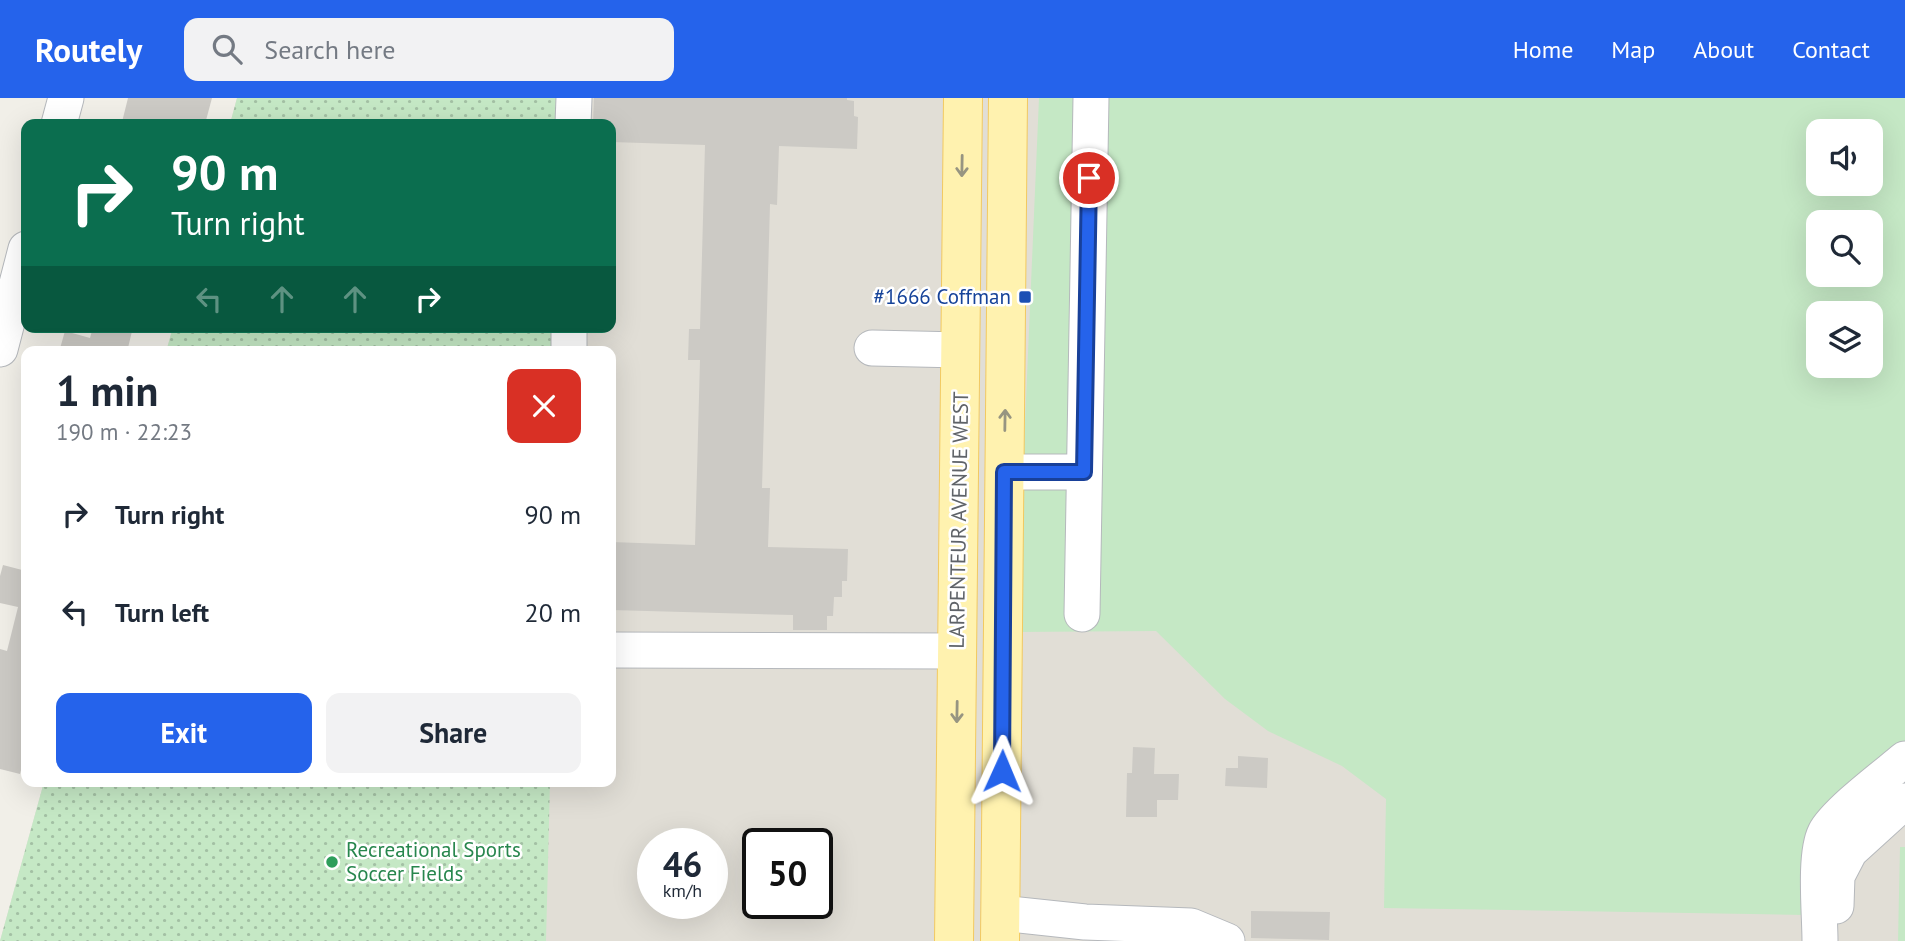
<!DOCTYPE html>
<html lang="en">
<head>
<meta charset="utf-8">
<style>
	:root { --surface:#fff; --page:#f2f2f3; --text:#1f2937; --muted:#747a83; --accent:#2563eb }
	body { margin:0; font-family:"PT Sans",sans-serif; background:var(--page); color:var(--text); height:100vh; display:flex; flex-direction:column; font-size:26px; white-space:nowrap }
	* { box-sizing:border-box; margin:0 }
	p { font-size:23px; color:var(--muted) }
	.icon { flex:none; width:38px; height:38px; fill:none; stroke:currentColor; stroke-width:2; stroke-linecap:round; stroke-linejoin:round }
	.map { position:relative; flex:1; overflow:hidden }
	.sheet { position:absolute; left:21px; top:248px; width:595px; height:441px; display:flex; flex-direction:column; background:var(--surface); border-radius:14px; box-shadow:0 7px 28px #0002 }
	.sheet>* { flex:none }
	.banner { position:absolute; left:21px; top:21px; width:595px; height:214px; border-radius:14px; box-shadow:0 7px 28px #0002; background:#0b6e4f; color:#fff; overflow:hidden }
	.tools { position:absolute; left:1806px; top:21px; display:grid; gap:14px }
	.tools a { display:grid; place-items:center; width:77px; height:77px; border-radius:14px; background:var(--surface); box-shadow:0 7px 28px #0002; font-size:35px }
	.speed { position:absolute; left:637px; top:730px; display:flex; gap:14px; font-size:35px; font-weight:700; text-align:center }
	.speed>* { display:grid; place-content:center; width:91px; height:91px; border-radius:50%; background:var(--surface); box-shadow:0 7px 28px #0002; line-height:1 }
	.speed small { font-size:18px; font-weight:400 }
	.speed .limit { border:4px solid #111; border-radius:10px; background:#fff; color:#111 }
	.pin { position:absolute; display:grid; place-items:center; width:60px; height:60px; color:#fff; margin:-30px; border:4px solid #fff; border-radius:50%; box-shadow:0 2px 7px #0007 }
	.me { position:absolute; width:77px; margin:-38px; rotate:1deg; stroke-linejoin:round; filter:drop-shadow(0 0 5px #0008) }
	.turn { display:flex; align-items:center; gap:24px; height:147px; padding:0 35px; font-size:32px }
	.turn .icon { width:91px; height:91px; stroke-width:2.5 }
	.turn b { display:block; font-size:49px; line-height:60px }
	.lanes { display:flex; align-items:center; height:66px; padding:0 35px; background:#0003; justify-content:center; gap:35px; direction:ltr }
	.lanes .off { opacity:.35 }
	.round { display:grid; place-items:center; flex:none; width:74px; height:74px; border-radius:14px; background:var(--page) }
	.headline { display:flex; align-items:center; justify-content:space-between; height:119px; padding:0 35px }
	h1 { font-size:42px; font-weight:600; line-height:52px }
	.primary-button { display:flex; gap:14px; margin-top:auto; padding:14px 35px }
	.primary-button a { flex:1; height:80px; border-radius:14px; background:var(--accent); color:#fff; font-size:28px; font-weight:600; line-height:80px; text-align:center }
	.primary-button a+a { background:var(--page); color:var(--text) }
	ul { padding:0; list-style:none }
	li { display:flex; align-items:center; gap:21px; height:98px; padding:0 35px }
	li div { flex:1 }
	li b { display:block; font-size:26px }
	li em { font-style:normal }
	header { display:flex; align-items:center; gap:42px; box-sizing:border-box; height:98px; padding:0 35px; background:var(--accent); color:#fff }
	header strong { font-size:33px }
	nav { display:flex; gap:38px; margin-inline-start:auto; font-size:24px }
	.search { width:490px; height:63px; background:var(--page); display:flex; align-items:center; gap:18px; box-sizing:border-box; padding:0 24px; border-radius:14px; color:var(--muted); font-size:26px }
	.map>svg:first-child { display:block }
	.education { fill:#e1ded6; fill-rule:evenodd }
	.grass { fill:#c5e8c5; fill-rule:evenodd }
	.park { fill:url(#park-dots) }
	.building { fill:#cccac5 }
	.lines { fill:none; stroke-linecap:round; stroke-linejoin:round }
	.minor-casing { stroke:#b5b8bc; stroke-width:37 }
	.major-casing { stroke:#f2c960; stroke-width:40 }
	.minor { stroke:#fff; stroke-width:35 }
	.major { stroke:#fff2af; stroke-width:38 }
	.oneway { stroke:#979581 }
	.route-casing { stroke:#184099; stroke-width:18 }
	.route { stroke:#2563eb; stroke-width:12 }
	.transit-dot { fill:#1a4fb4; stroke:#fff; stroke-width:2.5 }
	.leisure-dot { fill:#2e9e5b; stroke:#fff; stroke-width:2.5 }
	.labels { text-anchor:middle; stroke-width:5; stroke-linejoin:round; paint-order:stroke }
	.transit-label { font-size:21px; fill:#164399; stroke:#fff; text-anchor:end }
	.street-label { font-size:21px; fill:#5f6368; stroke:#fff }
	.leisure-label { font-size:21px; fill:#27864d; stroke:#fff; text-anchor:start }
</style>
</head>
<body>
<header>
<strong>Routely</strong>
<div class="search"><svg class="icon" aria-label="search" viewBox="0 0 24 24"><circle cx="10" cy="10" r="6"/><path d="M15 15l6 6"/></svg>Search here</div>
<nav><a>Home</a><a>Map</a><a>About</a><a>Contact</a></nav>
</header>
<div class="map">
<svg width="1905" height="843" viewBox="0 0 1905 843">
	<defs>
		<pattern id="park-dots" width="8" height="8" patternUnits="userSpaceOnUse" patternTransform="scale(1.75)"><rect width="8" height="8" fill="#c5e8c5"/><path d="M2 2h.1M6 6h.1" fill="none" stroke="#a3c0a4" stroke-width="1.8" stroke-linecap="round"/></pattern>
	</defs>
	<rect width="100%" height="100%" fill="#f1efe8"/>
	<path class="education" d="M237 0H1905V843H0L44 684H611V254H166L173 229H611V26H230ZM1818 33H1871V86H1818ZM1818 124H1871V177H1818ZM1818 215H1871V268H1818ZM653 746H712V805H653ZM758 746H817V805H758Z"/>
	<g class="grass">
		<path d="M1039 0H1905V679L1804 817 1384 810 1386 701 1342 668 1268 633 1225 601 1156 533 1016 534ZM1818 33H1871V86H1818ZM1818 124H1871V177H1818ZM1818 215H1871V268H1818Z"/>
		<polygon points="1900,749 1905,749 1905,843 1898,843"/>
	</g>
	<g class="park">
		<polygon points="237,0 567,0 566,26 230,26"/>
		<polygon points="173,229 561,229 560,254 166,254"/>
		<polygon points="44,684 550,684 546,843 0,843"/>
	</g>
	<g class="building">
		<polygon points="128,0 212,0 205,26 132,26 122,24"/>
		<polygon points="594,0 847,0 847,2 854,3 854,18 858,19 857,51 779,48 777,107 770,106 762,390 770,390 768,449 848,451 847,483 842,483 842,499 834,499 833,518 827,518 827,532 793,532 793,517 611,512 611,444 695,447 700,262 688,262 689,231 700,231 705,47 611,44 611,26 593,26"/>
		<polygon points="93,229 133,229 127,254 59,254 65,233 90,240"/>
		<polygon points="3,467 26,473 26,652 20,676 0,671 0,551 7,553 18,509 0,505 0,478"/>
		<polygon points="1133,649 1155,650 1154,676 1179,676 1178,702 1157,702 1157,719 1126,719 1127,675 1132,675"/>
		<polygon points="1238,658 1268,660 1267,690 1225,688 1226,670 1238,670"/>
		<polygon points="1251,813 1330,814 1329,842 1251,840"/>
	</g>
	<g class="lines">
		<g class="minor-casing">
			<g id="minor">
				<polyline points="59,26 66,0"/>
				<polyline points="573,26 574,0"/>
				<polyline points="872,250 961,252"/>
				<polyline points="0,251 26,151"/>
				<polyline points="569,254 569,229"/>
				<polyline points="1004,374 1084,374"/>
				<polyline points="1082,516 1091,0"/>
				<polyline points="611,552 957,553"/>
				<polyline points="1836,808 1837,778 1850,753 1905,703"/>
				<polyline points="1001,815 1085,824 1191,828 1227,843"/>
				<path d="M1820 843C1820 816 1814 757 1825 735 1835 715 1886 677 1905 661"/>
			</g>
		</g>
		<g class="major-casing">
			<g id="major">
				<polyline points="954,843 963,0"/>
				<polyline points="1000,843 1008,0"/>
			</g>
		</g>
		<use href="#minor" class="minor"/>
		<use href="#major" class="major"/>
	</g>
	<defs><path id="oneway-shaft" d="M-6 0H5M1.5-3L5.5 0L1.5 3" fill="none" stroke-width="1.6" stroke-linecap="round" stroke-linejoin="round" transform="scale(1.75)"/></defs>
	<g class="oneway">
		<use href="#oneway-shaft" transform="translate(962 68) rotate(91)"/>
		<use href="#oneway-shaft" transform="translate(1005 322) rotate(-89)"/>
		<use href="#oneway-shaft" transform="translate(957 614) rotate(91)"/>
	</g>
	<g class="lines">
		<g class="route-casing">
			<polyline id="route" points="1002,673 1004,374 1084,374 1089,80"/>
		</g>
		<use href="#route" class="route"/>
	</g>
	<rect class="transit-dot" x="1018" y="192" width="14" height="14" rx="3.5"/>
	<circle class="leisure-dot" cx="332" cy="764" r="7"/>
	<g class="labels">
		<g class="transit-label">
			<text x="1011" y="206">#1666 Coffman</text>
		</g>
		<g class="street-label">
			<text transform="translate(959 422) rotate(-89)" y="7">LARPENTEUR AVENUE WEST</text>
		</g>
		<g class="leisure-label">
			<text x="346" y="759">Recreational Sports<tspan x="346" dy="24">Soccer Fields</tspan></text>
		</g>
	</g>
</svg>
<div class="tools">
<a><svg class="icon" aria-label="sound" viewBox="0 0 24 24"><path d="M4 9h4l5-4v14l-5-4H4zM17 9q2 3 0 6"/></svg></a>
<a><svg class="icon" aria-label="search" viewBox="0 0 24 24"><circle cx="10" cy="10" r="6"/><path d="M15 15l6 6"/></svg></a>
<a><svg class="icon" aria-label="layers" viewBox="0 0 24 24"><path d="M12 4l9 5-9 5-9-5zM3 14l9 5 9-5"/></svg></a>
</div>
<div class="speed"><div>46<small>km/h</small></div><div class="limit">50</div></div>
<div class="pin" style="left:1089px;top:80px;background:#d93025"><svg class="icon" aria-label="arrive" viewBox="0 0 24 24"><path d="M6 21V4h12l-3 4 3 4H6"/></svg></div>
<svg class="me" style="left:1002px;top:673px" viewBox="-20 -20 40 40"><path d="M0-17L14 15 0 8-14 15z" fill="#2563eb" stroke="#fff" stroke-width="4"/></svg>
<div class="banner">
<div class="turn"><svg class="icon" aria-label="right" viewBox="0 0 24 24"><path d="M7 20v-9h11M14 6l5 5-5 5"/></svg><div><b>90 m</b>Turn right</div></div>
<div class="lanes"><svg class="icon off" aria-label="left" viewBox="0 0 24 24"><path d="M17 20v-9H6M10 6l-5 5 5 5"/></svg><svg class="icon off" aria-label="ahead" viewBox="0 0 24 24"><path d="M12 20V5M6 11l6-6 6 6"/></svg><svg class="icon off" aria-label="ahead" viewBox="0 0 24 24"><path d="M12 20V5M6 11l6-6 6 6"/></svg><svg class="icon" aria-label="right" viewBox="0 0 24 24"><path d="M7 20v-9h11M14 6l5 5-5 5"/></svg></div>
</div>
<section class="sheet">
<div class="headline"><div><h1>1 min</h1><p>190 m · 22:23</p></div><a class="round" style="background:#d93025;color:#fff"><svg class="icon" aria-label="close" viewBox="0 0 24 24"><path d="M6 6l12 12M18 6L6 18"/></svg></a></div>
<ul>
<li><svg class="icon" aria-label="right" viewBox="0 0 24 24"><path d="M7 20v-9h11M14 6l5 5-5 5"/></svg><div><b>Turn right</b></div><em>90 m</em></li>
<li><svg class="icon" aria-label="left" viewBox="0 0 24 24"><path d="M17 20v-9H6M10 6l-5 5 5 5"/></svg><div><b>Turn left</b></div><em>20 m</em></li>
</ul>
<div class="primary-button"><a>Exit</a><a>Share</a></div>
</section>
</div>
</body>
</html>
